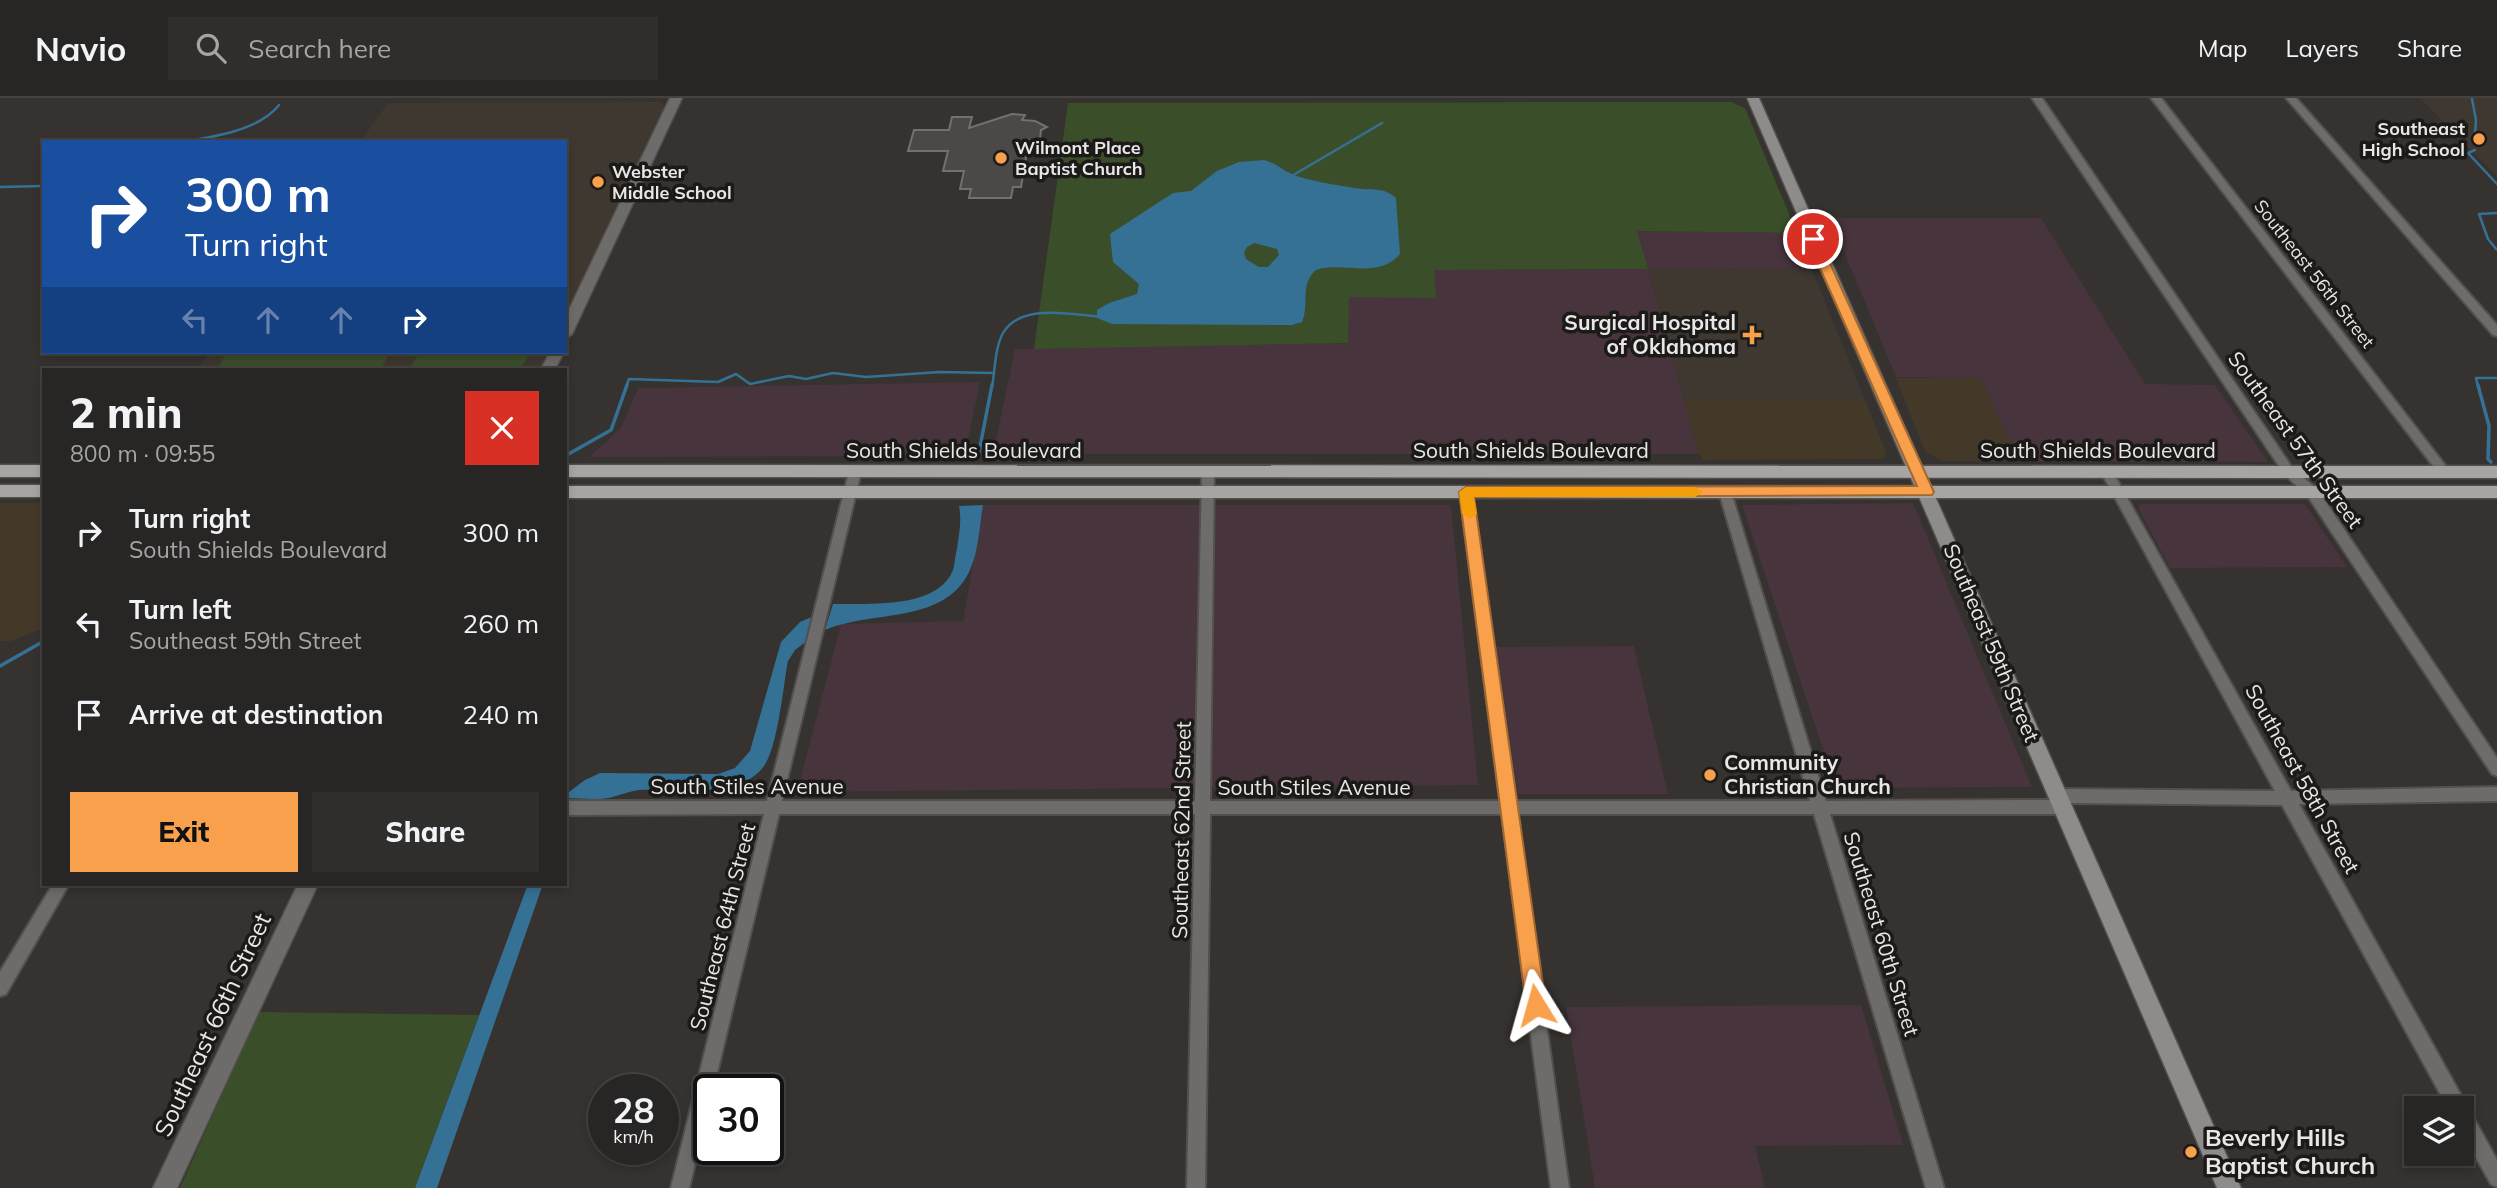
<!DOCTYPE html>
<html lang="en">
<head>
<meta charset="utf-8">
<style>
	:root { --surface:#282624; --page:#302e2c; --text:#f1f3f6; --muted:#a5a5a6; --line:#444341; --accent:#f8a04b }
	body { margin:0; font-family:Mulish,sans-serif; background:var(--page); color:var(--text); height:100vh; display:flex; flex-direction:column; font-size:26px; white-space:nowrap }
	* { box-sizing:border-box; margin:0 }
	p { font-size:23px; color:var(--muted) }
	.icon { flex:none; width:38px; height:38px; fill:none; stroke:currentColor; stroke-width:2; stroke-linecap:round; stroke-linejoin:round }
	.map { position:relative; flex:1; overflow:hidden }
	.drawer { position:absolute; left:42px; top:270px; width:525px; height:518px; display:flex; flex-direction:column; background:var(--surface); border-radius:0px; box-shadow:0 4px 10px #0003,0 0 0 2px var(--line) }
	.drawer>* { flex:none }
	.banner { position:absolute; left:42px; top:42px; width:525px; height:214px; border-radius:0px; box-shadow:0 4px 10px #0003,0 0 0 2px var(--line); background:#1a4fa0; color:#fff; overflow:hidden }
	.buttons { position:absolute; left:2404px; top:998px; display:grid; gap:14px }
	.buttons a { display:grid; place-items:center; width:70px; height:70px; border-radius:0px; background:var(--surface); box-shadow:0 4px 10px #0003,0 0 0 2px var(--line); font-size:35px }
	.speed { position:absolute; left:588px; top:976px; display:flex; gap:14px; font-size:35px; font-weight:700; text-align:center }
	.speed>* { display:grid; place-content:center; width:91px; height:91px; border-radius:50%; background:var(--surface); box-shadow:0 4px 10px #0003,0 0 0 2px var(--line); line-height:1 }
	.speed small { font-size:18px; font-weight:400 }
	.speed .limit { border:4px solid #111; border-radius:10px; background:#fff; color:#111 }
	.pin { position:absolute; display:grid; place-items:center; width:60px; height:60px; color:#fff; margin:-30px; border:4px solid #fff; border-radius:50%; box-shadow:0 2px 7px #0007 }
	.me { position:absolute; width:77px; margin:-38px; rotate:352deg; stroke-linejoin:round; filter:drop-shadow(0 0 5px #0008) }
	.turn { display:flex; align-items:center; gap:24px; height:147px; padding:0 28px; font-size:32px }
	.turn .icon { width:91px; height:91px; stroke-width:2.5 }
	.turn b { display:block; font-size:49px; line-height:60px }
	.lanes { display:flex; align-items:center; height:66px; padding:0 28px; background:#0003; justify-content:center; gap:35px; direction:ltr }
	.lanes .off { opacity:.35 }
	.round { display:grid; place-items:center; flex:none; width:74px; height:74px; border-radius:0px; background:var(--page) }
	.head { display:flex; align-items:center; justify-content:space-between; height:119px; padding:0 28px }
	h1 { font-size:42px; font-weight:800; line-height:52px }
	.primary-button { display:flex; gap:14px; margin-top:auto; padding:14px 28px }
	.primary-button a { flex:1; height:80px; border-radius:0px; background:var(--accent); color:#111; font-size:28px; font-weight:800; line-height:80px; text-align:center }
	.primary-button a+a { background:var(--page); color:var(--text) }
	ul { padding:0; list-style:none }
	li { display:flex; align-items:center; gap:21px; height:91px; padding:0 28px }
	li div { flex:1 }
	li b { display:block; font-size:26px }
	li em { font-style:normal }
	header { display:flex; align-items:center; gap:42px; box-sizing:border-box; height:98px; padding:0 35px; background:var(--surface); border-bottom:2px solid var(--line) }
	header strong { font-size:33px }
	nav { display:flex; gap:38px; margin-inline-start:auto; font-size:24px }
	.search { width:490px; height:63px; background:var(--page); display:flex; align-items:center; gap:18px; box-sizing:border-box; padding:0 24px; border-radius:0px; color:var(--muted); font-size:26px }
	.map>svg:first-child { display:block }
	.commercial { fill:#443929 }
	.industrial { fill:#47343d }
	.built { fill:#3e3830 }
	.green { fill:#3b4e2a }
	.water { fill:#357194; fill-rule:evenodd }
	.lines { fill:none; stroke-linecap:round; stroke-linejoin:round }
	.stream-far1 { stroke:#357194; stroke-width:2.5 }
	.stream { stroke:#357194; stroke-width:3.5 }
	.building { fill:#4c4847; stroke:#74706f; stroke-width:2 }
	.minor-casing { stroke:#524f4d; stroke-width:4 }
	.tertiary-casing { stroke:#524f4d; stroke-width:3 }
	.secondary-casing { stroke:#524f4d; stroke-width:3 }
	.primary-casing { stroke:#524f4d; stroke-width:3 }
	.minor { fill:#6e6c6b; fill-rule:evenodd }
	.tertiary { fill:#6e6c6b; fill-rule:evenodd }
	.secondary { fill:#8e8c8a; fill-rule:evenodd }
	.primary { fill:#a7a5a2; fill-rule:evenodd }
	.route { fill:#f8a04b; stroke:#a16831; stroke-width:2 }
	.slow { fill:#f59e0b }
	.poi-dot { fill:#f8a04b; stroke:#1b1a19; stroke-width:2.5 }
	.labels { text-anchor:middle; stroke-width:7; stroke-linejoin:round; paint-order:stroke }
	.far-poi-label { font-size:18px; font-weight:bold; fill:#e8e7e5; stroke:#1b1a19; text-anchor:start }
	.far-street-label { font-size:18px; fill:#e8e7e5; stroke:#1b1a19 }
	.poi-label { font-size:21px; font-weight:bold; fill:#e8e7e5; stroke:#1b1a19; text-anchor:end }
	.street-label { font-size:21px; fill:#e8e7e5; stroke:#1b1a19 }
	.near-street-label { font-size:24px; fill:#e8e7e5; stroke:#1b1a19 }
	.near-poi-label { font-size:24px; font-weight:bold; fill:#e8e7e5; stroke:#1b1a19; text-anchor:start }
</style>
</head>
<body>
<header>
<strong>Navio</strong>
<div class="search"><svg class="icon" aria-label="search" viewBox="0 0 24 24"><circle cx="10" cy="10" r="6"/><path d="M15 15l6 6"/></svg>Search here</div>
<nav><a>Map</a><a>Layers</a><a>Share</a></nav>
</header>
<div class="map">
<svg width="2497" height="1090" viewBox="0 0 2497 1090">
	<rect width="100%" height="100%" fill="#353230"/>
	<g class="commercial">
		<polygon points="1896,280 1980,280 2020,363 1943,363 1933,358 1925,353"/>
		<polygon points="1684,302 1865,302 1886,355 1883,361 1704,362 1699,356"/>
		<polygon points="0,405 44,405 44,530 11,543 0,543"/>
	</g>
	<g class="industrial">
		<polygon points="1830,120 2041,120 2145,286 2215,287 2268,364 2020,363 1980,280 1896,279"/>
		<polygon points="1636,133 1797,135 1812,172 1648,171 1699,356 993,356 1015,251 1347,245 1348,199 1435,199 1433,172 1647,171"/>
		<polygon points="980,284 965,358 589,359 621,330 638,290"/>
		<polygon points="1913,405 2032,689 1836,690 1742,407"/>
		<polygon points="2140,406 2305,406 2347,469 2170,470 2139,412"/>
		<polygon points="983,407 1451,407 1478,687 797,694 841,526 963,523"/>
		<polygon points="1634,548 1668,696 1518,696 1496,549"/>
		<polygon points="1861,907 1903,1047 1755,1048 1765,1090 1595,1090 1566,909"/>
	</g>
	<g class="built">
		<polygon points="2420,0 2497,0 2497,78 2424,4"/>
		<polygon points="661,4 665,10 565,219 565,44 360,44 388,5"/>
		<polygon points="1648,171 1812,172 1865,302 1684,302"/>
		<polygon points="210,254 549,254 540,271 197,271"/>
	</g>
	<g class="green">
		<polygon points="1731,4 1745,10 1797,135 1637,133 1648,171 1434,172 1436,200 1349,199 1348,245 1034,251 1068,5"/>
		<polygon points="227,254 391,254 380,271 217,271"/>
		<polygon points="420,254 531,254 520,271 409,271"/>
		<polygon points="259,914 479,917 415,1090 180,1090"/>
	</g>
	<g class="water">
		<path d="M1264 62C1278 66 1283 73 1294 77 1310 83 1337 87 1354 90 1371 93 1383 88 1396 100L1400 156C1378 182 1344 163 1316 172 1299 187 1310 206 1302 224L1292 227 1112 226 1097 220V212L1109 205 1137 196 1139 186 1113 164 1110 136 1173 95 1191 93 1217 73 1239 64ZM1254 145 1277 151 1279 157 1268 169H1259L1246 161 1244 155 1247 149Z"/>
		<path d="M983 407C980 425 979 444 974 461 954 529 877 510 825 532L833 506C868 505 937 512 953 472 955 466 955 457 957 451 959 435 962 423 959 408Z"/>
		<path d="M814 518 808 542 795 552 788 563C783 589 778 648 764 668 740 702 675 690 640 692 628 693 619 698 609 700 595 702 579 700 565 700V697L585 682 600 675 718 676 735 670 750 653 781 544 800 524Z"/>
		<polygon points="528,786 543,786 437,1090 415,1090"/>
	</g>
	<g class="lines">
		<g class="stream-far1">
			<polyline points="2472,1 2476,22 2475,36"/>
			<path d="M178 44C209 40 259 33 279 7"/>
			<polyline points="2475,52 2468,55 2497,86"/>
			<polyline points="1290,79 1382,25"/>
			<polyline points="0,89 44,88"/>
			<polyline points="2497,115 2479,116 2488,141 2497,152"/>
			<polyline points="626,289 629,281 718,284 736,276 750,286 789,278 806,281 833,275 866,279 940,274 994,275"/>
			<path d="M992 289C995 273 995 249 1003 235 1021 204 1074 217 1102 219"/>
			<polyline points="2478,289 2476,280 2497,280"/>
		</g>
		<g class="stream">
			<polyline points="2478,287 2489,328 2488,361 2491,364"/>
			<polyline points="565,358 611,332 627,287"/>
			<polyline points="978,359 992,287"/>
			<polyline points="0,568 44,543"/>
		</g>
	</g>
	<polygon class="building" points="1012,16 1025,17 1022,22 1035,23 1047,29 1041,32 1040,42 1029,42 1021,89 1013,89 1011,100 969,100 971,91 960,91 964,73 943,73 948,53 908,53 914,32 949,32 952,19 972,19 969,30"/>
	<g class="lines">
		<g class="minor-casing">
			<g id="minor">
				<polygon points="2032,0 2042,0 2293,371 2317,391 2497,660 2497,678 2492,676 2307,397 2285,377"/>
				<polygon points="2151,0 2161,0 2448,371 2450,374 2448,377 2440,377"/>
				<polygon points="2286,0 2296,0 2497,227 2497,238 2493,237"/>
				<polygon points="855,370 861,374 782,703 1195,703 1202,374 1208,370 1214,374 1210,703 1500,703 1460,394 1466,389 1472,394 1515,703 1810,703 1719,394 1725,389 1731,394 1826,703 2053,702 2050,698 2053,693 2058,691 2275,693 2101,374 2103,371 2111,371 2291,693 2497,689 2497,703 2299,706 2497,1062 2497,1089 2491,1086 2462,1035 2462,1010 2448,1010 2282,707 2069,705 2071,709 2068,714 2063,716 1830,716 1944,1090 1926,1090 1814,716 1517,716 1569,1090 1551,1090 1502,716 1210,716 1205,1090 1187,1090 1195,716 779,716 713,992 709,992 709,1009 689,1090 671,1090 764,716 565,717 565,703 767,703 849,374"/>
				<polygon points="53,786 69,786 6,896 0,898 0,874"/>
			</g>
		</g>
		<g class="tertiary-casing">
			<g id="tertiary">
				<polygon points="670,0 682,0 572,236 565,241 565,220"/>
				<polygon points="550,254 564,254 555,271 541,271"/>
				<polygon points="298,786 318,786 177,1090 153,1090"/>
			</g>
		</g>
		<g class="secondary-casing">
			<polygon id="secondary" points="1747,0 1759,0 2241,1090 2217,1090"/>
		</g>
		<g class="primary-casing">
			<g id="primary">
				<rect x="0" y="367" width="44" height="12"/>
				<polygon points="565,367 2497,368 2497,380 565,379"/>
				<rect x="0" y="387" width="44" height="12"/>
				<rect x="565" y="388" width="1932" height="12"/>
			</g>
		</g>
		<use href="#minor" class="minor"/>
		<use href="#tertiary" class="tertiary"/>
		<use href="#secondary" class="secondary"/>
		<use href="#primary" class="primary"/>
	</g>
	<polygon class="route" points="1813,137 1819,141 1934,394 1932,397 1474,399 1546,907 1543,914 1536,916 1529,914 1526,907 1459,394 1466,389 1917,388 1807,141"/>
	<polygon class="slow" points="1466,389 1695,389 1703,394 1695,399 1474,399 1477,416 1469,421 1462,416 1459,394"/>
	<g class="poi-dot">
		<circle cx="2479" cy="41" r="7"/>
		<circle cx="1001" cy="60" r="7"/>
		<circle cx="598" cy="84" r="7"/>
		<path d="M1748.5 226.5h7v7h7v7h-7v7h-7v-7h-7v-7h7z"/>
		<circle cx="1710" cy="677" r="7"/>
		<circle cx="2191" cy="1054" r="7"/>
	</g>
	<g class="labels">
		<g class="far-poi-label">
			<text x="2465" y="37" text-anchor="end">Southeast<tspan x="2465" dy="21">High School</tspan></text>
			<text x="1015" y="56">Wilmont Place<tspan x="1015" dy="21">Baptist Church</tspan></text>
			<text x="612" y="80">Webster<tspan x="612" dy="21">Middle School</tspan></text>
		</g>
		<g class="far-street-label">
			<text transform="translate(2314 176) rotate(52)" y="6">Southeast 56th Street</text>
		</g>
		<g class="poi-label">
			<text x="1736" y="232">Surgical Hospital<tspan x="1736" dy="24">of Oklahoma</tspan></text>
			<text x="1724" y="672" text-anchor="start">Community<tspan x="1724" dy="24">Christian Church</tspan></text>
		</g>
		<g class="street-label">
			<text transform="translate(2295 342) rotate(54)" y="7">Southeast 57th Street</text>
			<text x="964" y="360">South Shields Boulevard</text>
			<text x="1531" y="360">South Shields Boulevard</text>
			<text x="2098" y="360">South Shields Boulevard</text>
			<text transform="translate(1991 545) rotate(67)" y="7">Southeast 59th Street</text>
			<text transform="translate(2302 681) rotate(61)" y="7">Southeast 58th Street</text>
			<text x="747" y="696">South Stiles Avenue</text>
			<text x="1314" y="697">South Stiles Avenue</text>
			<text transform="translate(1182 732) rotate(-89)" y="7">Southeast 62nd Street</text>
			<text transform="translate(723 829) rotate(-76)" y="7">Southeast 64th Street</text>
			<text transform="translate(1881 836) rotate(73)" y="7">Southeast 60th Street</text>
		</g>
		<g class="near-street-label">
			<text transform="translate(213 927) rotate(-65)" y="8">Southeast 66th Street</text>
		</g>
		<g class="near-poi-label">
			<text x="2205" y="1048">Beverly Hills<tspan x="2205" dy="28">Baptist Church</tspan></text>
		</g>
	</g>
</svg>
<div class="buttons">
<a><svg class="icon" aria-label="layers" viewBox="0 0 24 24"><path d="M12 4l9 5-9 5-9-5zM3 14l9 5 9-5"/></svg></a>
</div>
<div class="speed"><div>28<small>km/h</small></div><div class="limit">30</div></div>
<div class="pin" style="left:1813px;top:141px;background:#d93025"><svg class="icon" aria-label="arrive" viewBox="0 0 24 24"><path d="M6 21V4h12l-3 4 3 4H6"/></svg></div>
<svg class="me" style="left:1536px;top:907px" viewBox="-20 -20 40 40"><path d="M0-17L14 15 0 8-14 15z" fill="#f8a04b" stroke="#fff" stroke-width="4"/></svg>
<div class="banner">
<div class="turn"><svg class="icon" aria-label="right" viewBox="0 0 24 24"><path d="M7 20v-9h11M14 6l5 5-5 5"/></svg><div><b>300 m</b>Turn right</div></div>
<div class="lanes"><svg class="icon off" aria-label="left" viewBox="0 0 24 24"><path d="M17 20v-9H6M10 6l-5 5 5 5"/></svg><svg class="icon off" aria-label="ahead" viewBox="0 0 24 24"><path d="M12 20V5M6 11l6-6 6 6"/></svg><svg class="icon off" aria-label="ahead" viewBox="0 0 24 24"><path d="M12 20V5M6 11l6-6 6 6"/></svg><svg class="icon" aria-label="right" viewBox="0 0 24 24"><path d="M7 20v-9h11M14 6l5 5-5 5"/></svg></div>
</div>
<section class="drawer">
<div class="head"><div><h1>2 min</h1><p>800 m · 09:55</p></div><a class="round" style="background:#d93025;color:#fff"><svg class="icon" aria-label="close" viewBox="0 0 24 24"><path d="M6 6l12 12M18 6L6 18"/></svg></a></div>
<ul>
<li><svg class="icon" aria-label="right" viewBox="0 0 24 24"><path d="M7 20v-9h11M14 6l5 5-5 5"/></svg><div><b>Turn right</b><p>South Shields Boulevard</p></div><em>300 m</em></li>
<li><svg class="icon" aria-label="left" viewBox="0 0 24 24"><path d="M17 20v-9H6M10 6l-5 5 5 5"/></svg><div><b>Turn left</b><p>Southeast 59th Street</p></div><em>260 m</em></li>
<li><svg class="icon" aria-label="arrive" viewBox="0 0 24 24"><path d="M6 21V4h12l-3 4 3 4H6"/></svg><div><b>Arrive at destination</b></div><em>240 m</em></li>
</ul>
<div class="primary-button"><a>Exit</a><a>Share</a></div>
</section>
</div>
</body>
</html>
